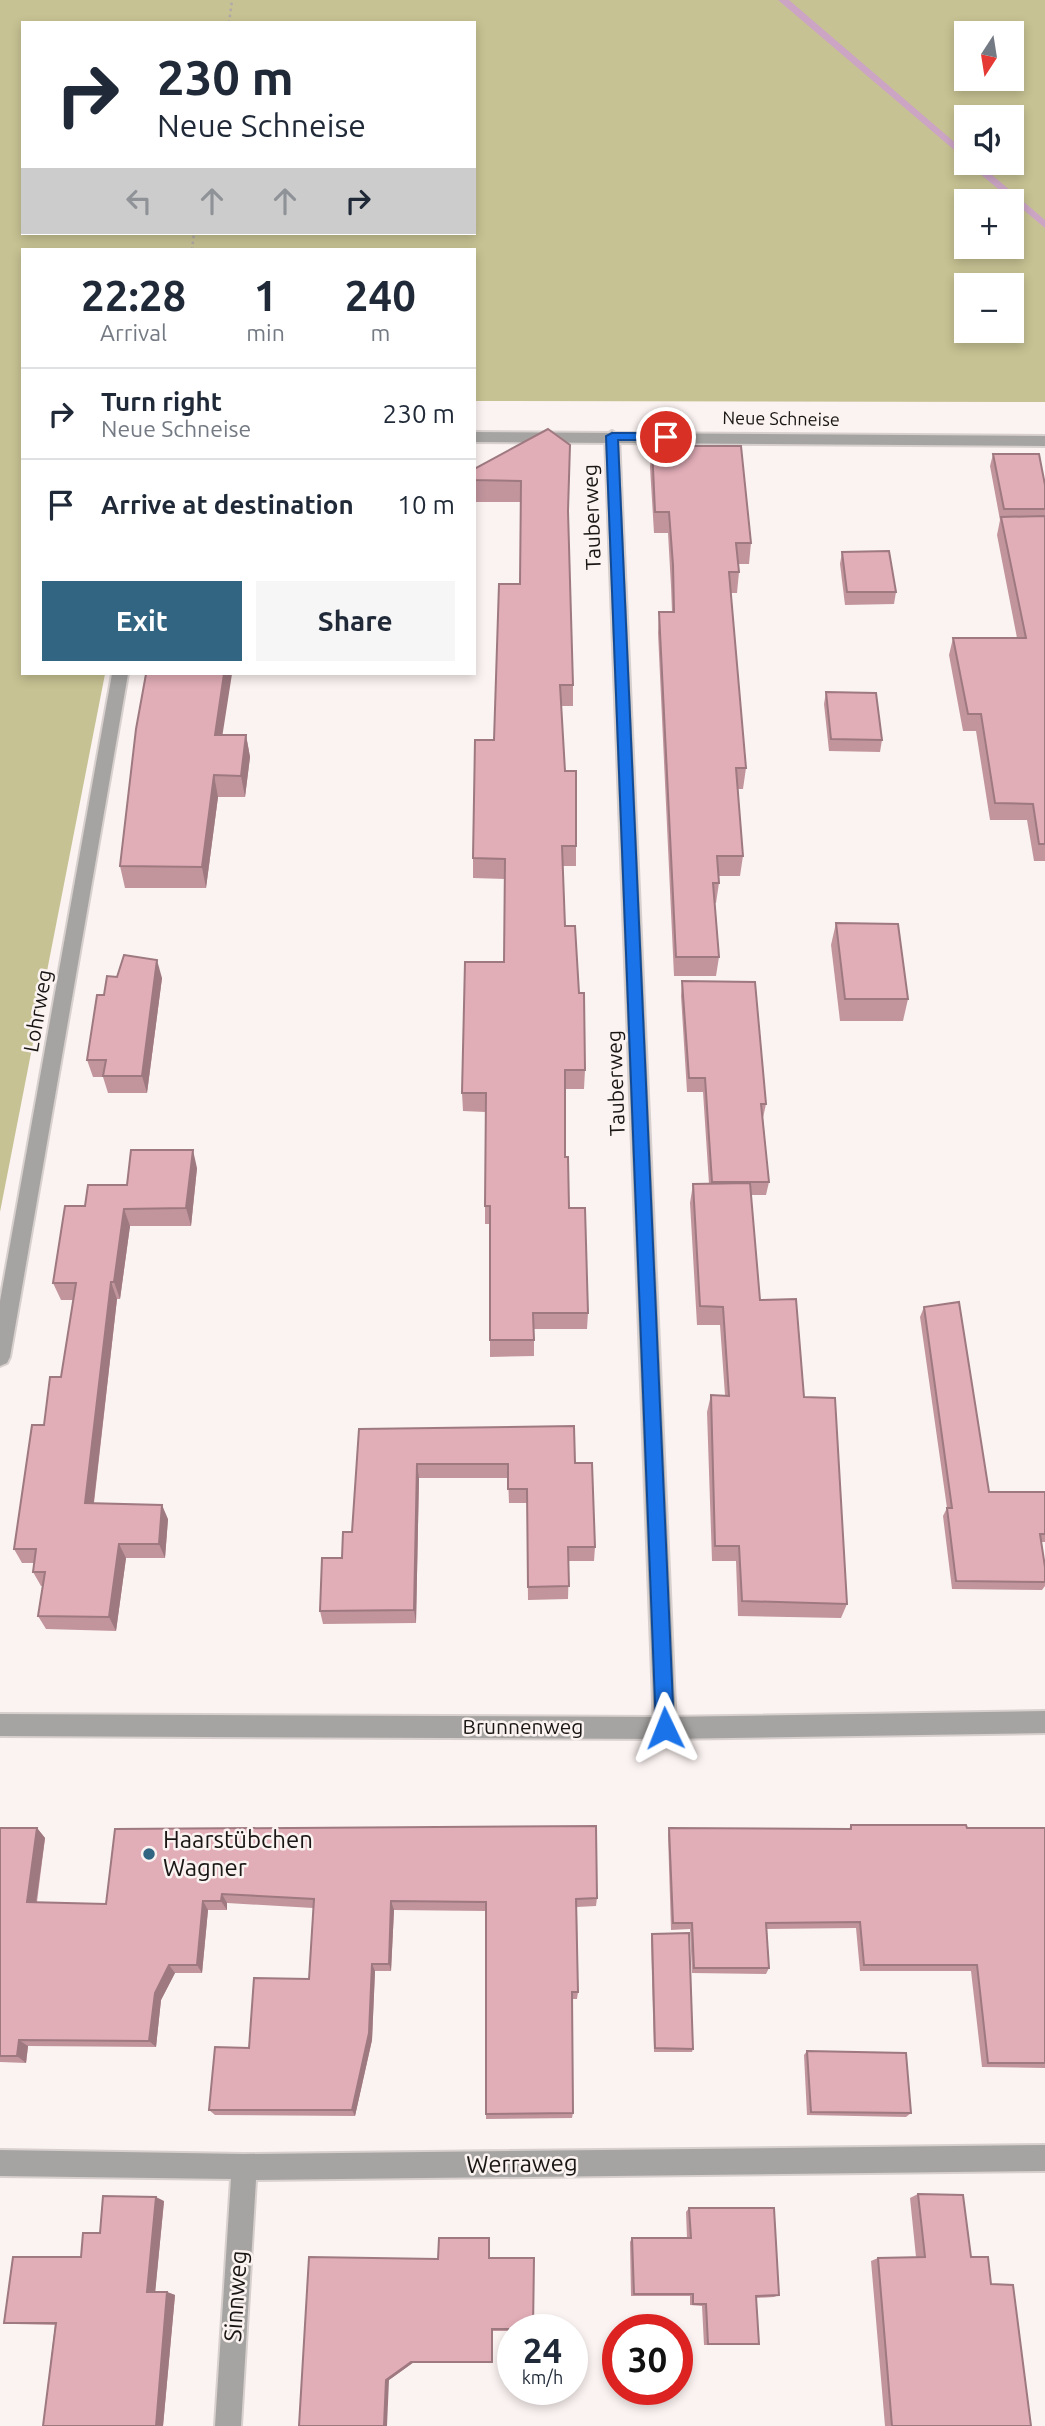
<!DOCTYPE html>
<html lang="en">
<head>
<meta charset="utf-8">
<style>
	:root { --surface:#fff; --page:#f6f6f7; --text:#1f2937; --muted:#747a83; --line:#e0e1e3; --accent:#326582 }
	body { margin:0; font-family:Ubuntu,sans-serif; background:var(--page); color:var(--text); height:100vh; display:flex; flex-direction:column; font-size:26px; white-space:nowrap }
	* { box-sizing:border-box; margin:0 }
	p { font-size:23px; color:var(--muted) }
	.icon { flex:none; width:38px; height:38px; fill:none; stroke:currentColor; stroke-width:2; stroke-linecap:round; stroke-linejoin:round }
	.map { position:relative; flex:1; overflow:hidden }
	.panel { position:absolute; left:21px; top:248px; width:455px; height:427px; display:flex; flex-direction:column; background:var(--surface); border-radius:0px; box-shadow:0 4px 10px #0003 }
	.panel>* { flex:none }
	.guide { position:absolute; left:21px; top:21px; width:455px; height:214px; border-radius:0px; box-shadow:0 4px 10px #0003; background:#fff; color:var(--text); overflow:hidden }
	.needle { width:46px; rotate:192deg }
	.fabs { position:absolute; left:954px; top:21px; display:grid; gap:14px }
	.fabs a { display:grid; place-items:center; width:70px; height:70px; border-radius:0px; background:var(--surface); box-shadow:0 4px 10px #0003; font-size:35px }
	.speed { position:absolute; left:497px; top:2314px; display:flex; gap:14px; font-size:35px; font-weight:700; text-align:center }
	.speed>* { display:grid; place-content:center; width:91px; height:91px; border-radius:50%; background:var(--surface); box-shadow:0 4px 10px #0003; line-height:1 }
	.speed small { font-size:18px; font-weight:400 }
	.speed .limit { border:10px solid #d22; background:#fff; color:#111 }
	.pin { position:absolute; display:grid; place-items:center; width:60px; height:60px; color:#fff; margin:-30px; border:4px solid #fff; border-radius:50%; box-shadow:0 2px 7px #0007 }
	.me { position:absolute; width:77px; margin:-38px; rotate:358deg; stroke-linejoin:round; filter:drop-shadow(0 0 5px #0008) }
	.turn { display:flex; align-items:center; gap:24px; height:147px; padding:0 21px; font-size:32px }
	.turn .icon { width:91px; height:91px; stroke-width:2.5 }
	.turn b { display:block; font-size:49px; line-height:60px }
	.lanes { display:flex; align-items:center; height:66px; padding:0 21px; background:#0003; justify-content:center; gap:35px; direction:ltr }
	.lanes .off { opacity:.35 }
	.eta { display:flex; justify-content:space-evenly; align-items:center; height:119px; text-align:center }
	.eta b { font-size:42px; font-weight:700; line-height:49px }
	.action { display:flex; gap:14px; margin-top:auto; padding:14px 21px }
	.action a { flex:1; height:80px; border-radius:0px; background:var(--accent); color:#fff; font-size:28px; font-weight:700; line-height:80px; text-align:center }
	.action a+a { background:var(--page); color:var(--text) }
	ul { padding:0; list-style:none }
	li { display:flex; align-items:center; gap:21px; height:91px; padding:0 21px; border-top:2px solid var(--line) }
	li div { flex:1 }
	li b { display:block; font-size:26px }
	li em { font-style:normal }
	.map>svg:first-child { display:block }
	.forest { fill:#c7c293; fill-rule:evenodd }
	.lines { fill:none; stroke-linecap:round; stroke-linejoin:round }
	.stream { fill:#cca5c5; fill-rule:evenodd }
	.service-casing { stroke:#d7d0ce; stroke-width:4 }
	.minor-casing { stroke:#d7d0ce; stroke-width:4 }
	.tertiary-casing { stroke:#d7d0ce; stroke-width:4 }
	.path { stroke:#b0a9a8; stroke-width:2.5; stroke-dasharray:2.5 3.5; stroke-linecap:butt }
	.service { fill:#a6a4a2; fill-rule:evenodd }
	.minor { fill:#a6a4a2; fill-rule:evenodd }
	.tertiary { fill:#a6a4a2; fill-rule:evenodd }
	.wall { fill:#c2959d }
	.shaded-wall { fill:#9e7980 }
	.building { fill:#e1adb7; stroke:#9e7980; stroke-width:2 }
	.route { fill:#1a73e8; stroke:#114b97; stroke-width:2 }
	.poi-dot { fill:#326582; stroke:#fbf3f1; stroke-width:2.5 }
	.labels { text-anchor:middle; stroke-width:5; stroke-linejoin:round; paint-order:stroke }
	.far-street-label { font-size:18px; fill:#191615; stroke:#fbf3f1 }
	.street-label { font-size:21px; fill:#191615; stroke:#fbf3f1 }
	.near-poi-label { font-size:24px; fill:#191615; stroke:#fbf3f1; text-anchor:start }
	.near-street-label { font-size:24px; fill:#191615; stroke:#fbf3f1 }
</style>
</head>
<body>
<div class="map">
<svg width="1045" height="2426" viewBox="0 0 1045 2426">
	<rect width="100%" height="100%" fill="#fbf3f1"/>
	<path class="forest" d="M0 0H1045V402L474 401V250H23V674H105L0 1212ZM23 23H474V233H23ZM966 33H1012V79H966ZM966 117H1012V163H966ZM966 201H1012V247H966ZM966 285H1012V331H966Z"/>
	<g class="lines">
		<g class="stream">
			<polygon points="778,0 789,0 966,152 966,160"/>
			<polygon points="967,163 978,163 1045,220 1045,228"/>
		</g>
		<g class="service-casing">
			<polygon id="service" points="474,432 1045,436 1045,446 474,442"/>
		</g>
		<g class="minor-casing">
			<g id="minor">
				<polygon points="612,431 619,436 676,1728 673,1736 665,1739 657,1736 654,1728 605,436"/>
				<polygon points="112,674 128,674 10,1357 7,1363 0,1366 0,1301"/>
				<polygon points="1045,2145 1045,2171 256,2180 241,2426 215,2426 231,2179 0,2176 0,2150 244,2154"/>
			</g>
		</g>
		<g class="tertiary-casing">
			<polygon id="tertiary" points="1045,1711 1045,1733 665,1739 0,1736 0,1714 665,1717"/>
		</g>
		<g class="path">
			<polyline points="229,23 232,0"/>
			<polyline points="192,250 194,233"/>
		</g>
		<use href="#service" class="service"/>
		<use href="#minor" class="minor"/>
		<use href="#tertiary" class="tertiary"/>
	</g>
	<g class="wall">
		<polygon points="548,429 568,513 573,685 573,706 561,706 565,771 576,846 576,866 563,866 565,926 585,1070 584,1089 565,1089 565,1157 569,1208 588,1313 587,1329 534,1329 534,1356 490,1357 490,1224 485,1224 485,1112 463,1111 462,1093 504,962 505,879 473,878 473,858 520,584 521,502 474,502 474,469"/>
		<polygon points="652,446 751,543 749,564 738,564 739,572 737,593 731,593 746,768 743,789 738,789 743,856 740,876 718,876 719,883 716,903 715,903 719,957 716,976 674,976 658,633 659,612 672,612 671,586 668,533 654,533 650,467"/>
		<polygon points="993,454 1045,485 1045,861 1034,861 1027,820 990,820 976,731 963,731 949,655 953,638 1017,638 997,535 1000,520 990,466"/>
		<polygon points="842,552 896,592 894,604 845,605 840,564"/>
		<polygon points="826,692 882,740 880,752 829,751 824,704"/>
		<polygon points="223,735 246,735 250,757 245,797 218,797 206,888 125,888 120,866"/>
		<polygon points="836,923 908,999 903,1021 840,1021 831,945"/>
		<polygon points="162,978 147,1093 108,1093 103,1077 93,1077 87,1060 104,995"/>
		<polygon points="682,981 766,1104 763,1118 769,1182 766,1195 751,1195 760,1300 804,1397 847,1604 841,1618 738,1616 736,1561 712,1561 707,1412 711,1395 725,1395 720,1325 697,1325 690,1203 693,1184 709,1184 703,1092 687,1092 681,996"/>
		<polygon points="197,1168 191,1226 130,1226 120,1299 117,1299 94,1503 168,1519 165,1558 126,1558 116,1631 46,1629 38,1616 43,1586 41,1586 33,1572 34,1563 22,1563 14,1549 44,1425 61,1377 73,1300 61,1300 53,1283 85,1206 127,1185"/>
		<polygon points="924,1307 989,1492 1045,1492 1045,1542 1041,1542 1045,1567 1045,1586 1042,1590 952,1589 943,1516 947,1508 920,1317"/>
		<polygon points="359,1429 575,1463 595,1547 594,1561 569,1561 568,1599 528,1600 527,1503 509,1503 508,1478 419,1478 416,1623 323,1624 320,1611 352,1532"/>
		<polygon points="851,1825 967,1828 1045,1828 1045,2068 982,2067 971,1971 860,1971 856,1928 767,1929 769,1968 766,1974 692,1973 690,1929 671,1930 668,1835 669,1828 849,1829"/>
		<polygon points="0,1828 37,1828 45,1838 37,1902 106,1904 115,1829 597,1898 596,1906 577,1907 578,1992 577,1999 572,1999 573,2113 572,2118 486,2119 486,1911 394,1910 391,1971 375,1971 372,2040 355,2116 215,2115 209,2110 249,2048 309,1979 313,1908 227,1903 227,1910 208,1910 202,1973 175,1973 161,2000 156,2047 28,2046 26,2063 0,2062"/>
		<polygon points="652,1934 693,2049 692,2052 654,2052 651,1939"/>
		<polygon points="807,2051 911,2113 906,2117 807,2115 804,2055"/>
		<polygon points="918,2194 971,2257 991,2284 1031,2426 885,2426 871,2261 878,2258 916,2257 910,2198"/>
		<polygon points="164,2201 155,2292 167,2292 175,2295 163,2426 11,2426 43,2426 55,2325 15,2324 4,2323 81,2257 100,2233"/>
		<polygon points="689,2208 779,2295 774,2297 756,2298 759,2344 754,2345 704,2345 702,2306 690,2305 690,2296 631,2296 630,2242 632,2238 687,2238 686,2212"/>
		<polygon points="489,2238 490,2258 513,2329 513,2331 493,2331 493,2363 414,2362 389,2380 438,2259"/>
	</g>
	<g class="shaded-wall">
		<polygon points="224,674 232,674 219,757 215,735"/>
		<polygon points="246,735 250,757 245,797 241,776"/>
		<polygon points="214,775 218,797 206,888 202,867"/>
		<polygon points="157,960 162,978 147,1093 142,1076"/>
		<polygon points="193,1150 197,1168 191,1226 186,1208"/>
		<polygon points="124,1209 130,1226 120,1299 114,1282"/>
		<polygon points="111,1282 117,1299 92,1517 85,1503"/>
		<polygon points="417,1464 419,1478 416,1623 414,1610"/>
		<polygon points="162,1505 168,1519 165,1558 159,1544"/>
		<polygon points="119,1544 126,1558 116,1631 109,1617"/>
		<polygon points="37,1828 45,1838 35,1910 27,1902"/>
		<polygon points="222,1894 227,1903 227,1910 221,1901"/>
		<polygon points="203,1901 208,1910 202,1973 197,1965"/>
		<polygon points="391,1901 394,1910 391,1971 389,1964"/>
		<polygon points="372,1964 375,1971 372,2040 355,2116 352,2110"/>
		<polygon points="169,1965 175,1973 161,2000 156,2047 149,2041 155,1993"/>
		<polygon points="19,2040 28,2046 26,2063 17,2056"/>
		<polygon points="156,2197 164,2201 155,2294 147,2292"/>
		<polygon points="167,2292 175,2295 163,2426 156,2426"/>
		<polygon points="411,2362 414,2362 389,2380 387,2426 384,2426 386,2380"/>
	</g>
	<g class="building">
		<polygon points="548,429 570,445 568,511 573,685 560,685 565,771 576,771 576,846 562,846 565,926 575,926 579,993 584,993 585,1070 565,1070 565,1157 568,1157 569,1208 585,1208 588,1313 533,1313 534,1340 490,1340 490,1206 485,1206 486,1093 462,1093 465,962 504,962 505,859 473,858 475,740 494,740 499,584 520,584 521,481 474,480 474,469"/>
		<polygon points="652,446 741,446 751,543 736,543 739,572 729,572 746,768 736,768 743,856 717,856 719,883 713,883 719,957 676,957 659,612 674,612 673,565 669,512 655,512"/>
		<polygon points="993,454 1039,454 1045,485 1045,509 1004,509"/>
		<polygon points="1045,516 1045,844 1039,844 1033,804 995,803 981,714 968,714 953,638 1026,638 1001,517"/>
		<polygon points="889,551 896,592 847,592 842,552"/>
		<polygon points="146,674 224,674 215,735 246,735 241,776 214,775 202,867 120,866 136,729"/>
		<polygon points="826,692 876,693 882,740 831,739"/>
		<polygon points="836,923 898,924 908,999 845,999"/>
		<polygon points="124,955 157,960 142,1076 103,1076 106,1060 87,1060 97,995 104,995 107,976 117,977"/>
		<polygon points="682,981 755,982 766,1104 761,1104 769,1182 712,1182 705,1078 689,1078"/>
		<polygon points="131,1150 193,1150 186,1208 124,1209 114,1282 111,1282 85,1503 162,1505 159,1544 119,1544 109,1617 38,1616 45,1572 33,1572 36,1549 14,1549 32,1425 44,1425 50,1377 61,1377 76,1283 53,1283 65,1206 85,1206 88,1185 127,1185"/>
		<polygon points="750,1183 760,1300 796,1299 804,1397 835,1398 847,1604 742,1601 739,1546 715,1546 711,1395 729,1396 723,1307 700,1306 693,1184"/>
		<polygon points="959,1302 989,1492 1045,1492 1045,1534 1040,1534 1045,1567 1045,1582 956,1581 947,1508 952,1508 924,1307"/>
		<polygon points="574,1426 575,1463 592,1463 595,1547 568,1547 569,1586 528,1587 527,1489 508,1489 508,1464 417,1464 414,1610 320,1611 322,1558 342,1558 343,1532 352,1532 359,1429"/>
		<polygon points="851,1825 966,1825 967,1828 1045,1828 1045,2063 988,2063 977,1965 864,1965 860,1922 766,1923 769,1968 694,1968 692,1923 673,1923 669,1828 851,1829"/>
		<polygon points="596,1826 597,1898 576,1899 578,1992 572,1992 573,2113 486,2114 486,1902 391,1901 389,1964 372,1964 369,2033 352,2110 209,2110 215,2047 249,2048 254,1978 309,1979 314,1899 222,1894 221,1901 203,1901 197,1965 169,1965 155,1993 149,2041 19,2040 17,2056 0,2056 0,1828 37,1828 27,1902 106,1904 115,1829"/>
		<polygon points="689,1933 693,2049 655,2048 652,1934"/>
		<polygon points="807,2051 906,2053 911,2113 811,2112"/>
		<polygon points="918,2194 963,2195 971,2257 988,2257 991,2284 1013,2285 1031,2426 892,2426 878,2258 925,2257"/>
		<polygon points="103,2196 156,2197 147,2292 167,2292 156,2426 43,2426 56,2323 4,2323 13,2257 81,2257 83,2233 100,2233"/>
		<polygon points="689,2208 774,2208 779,2295 756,2296 759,2344 708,2344 706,2304 693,2304 693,2294 634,2294 632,2238 691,2238"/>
		<polygon points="439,2238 489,2238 489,2258 534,2258 533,2329 492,2329 492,2362 411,2362 386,2380 384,2426 299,2426 309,2257 438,2259"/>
	</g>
	<polygon class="route" points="666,433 670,434 670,440 618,440 674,1728 672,1735 665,1737 659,1735 656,1728 606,436 612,433"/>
	<circle class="poi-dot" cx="149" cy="1854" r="7"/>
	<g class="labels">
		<g class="far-street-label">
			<text transform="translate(781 419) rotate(1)" y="6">Neue Schneise</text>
		</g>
		<g class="street-label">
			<text transform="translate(592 517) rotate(-92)" y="7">Tauberweg</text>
			<text transform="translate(38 1011) rotate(-80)" y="7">Lohrweg</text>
			<text transform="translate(616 1083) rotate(-92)" y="7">Tauberweg</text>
			<text x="523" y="1734">Brunnenweg</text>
		</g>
		<g class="near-poi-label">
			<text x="163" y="1848">Haarstübchen<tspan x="163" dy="28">Wagner</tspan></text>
		</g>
		<g class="near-street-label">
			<text transform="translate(522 2164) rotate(-1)" y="8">Werraweg</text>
			<text transform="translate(236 2296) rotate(-86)" y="8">Sinnweg</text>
		</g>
	</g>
</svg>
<div class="fabs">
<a><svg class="needle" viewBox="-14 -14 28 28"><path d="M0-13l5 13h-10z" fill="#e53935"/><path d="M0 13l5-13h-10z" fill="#747a83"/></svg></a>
<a><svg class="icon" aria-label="sound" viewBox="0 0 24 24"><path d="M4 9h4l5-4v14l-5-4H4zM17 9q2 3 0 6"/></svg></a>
<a>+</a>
<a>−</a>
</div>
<div class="speed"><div>24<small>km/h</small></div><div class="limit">30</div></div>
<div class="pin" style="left:666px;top:437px;background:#d93025"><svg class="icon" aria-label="arrive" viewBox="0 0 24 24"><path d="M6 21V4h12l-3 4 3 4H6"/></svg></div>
<svg class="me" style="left:665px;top:1728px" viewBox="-20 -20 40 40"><path d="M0-17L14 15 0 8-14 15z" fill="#1a73e8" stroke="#fff" stroke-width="4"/></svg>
<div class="guide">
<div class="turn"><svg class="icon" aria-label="right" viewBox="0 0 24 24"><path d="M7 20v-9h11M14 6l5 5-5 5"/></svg><div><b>230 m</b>Neue Schneise</div></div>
<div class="lanes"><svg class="icon off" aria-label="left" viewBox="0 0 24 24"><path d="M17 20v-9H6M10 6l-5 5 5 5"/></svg><svg class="icon off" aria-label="ahead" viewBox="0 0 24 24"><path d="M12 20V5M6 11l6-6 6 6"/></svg><svg class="icon off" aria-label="ahead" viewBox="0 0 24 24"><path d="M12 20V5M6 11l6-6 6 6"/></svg><svg class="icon" aria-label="right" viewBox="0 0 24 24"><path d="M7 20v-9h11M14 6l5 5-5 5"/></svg></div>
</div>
<section class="panel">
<div class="eta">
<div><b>22:28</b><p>Arrival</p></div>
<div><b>1</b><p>min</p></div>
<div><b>240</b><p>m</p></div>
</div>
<ul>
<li><svg class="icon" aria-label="right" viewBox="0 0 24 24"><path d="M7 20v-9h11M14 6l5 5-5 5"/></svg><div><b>Turn right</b><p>Neue Schneise</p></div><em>230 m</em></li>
<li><svg class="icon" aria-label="arrive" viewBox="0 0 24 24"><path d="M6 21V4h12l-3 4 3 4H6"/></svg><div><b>Arrive at destination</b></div><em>10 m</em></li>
</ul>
<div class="action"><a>Exit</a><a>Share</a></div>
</section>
</div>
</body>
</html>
